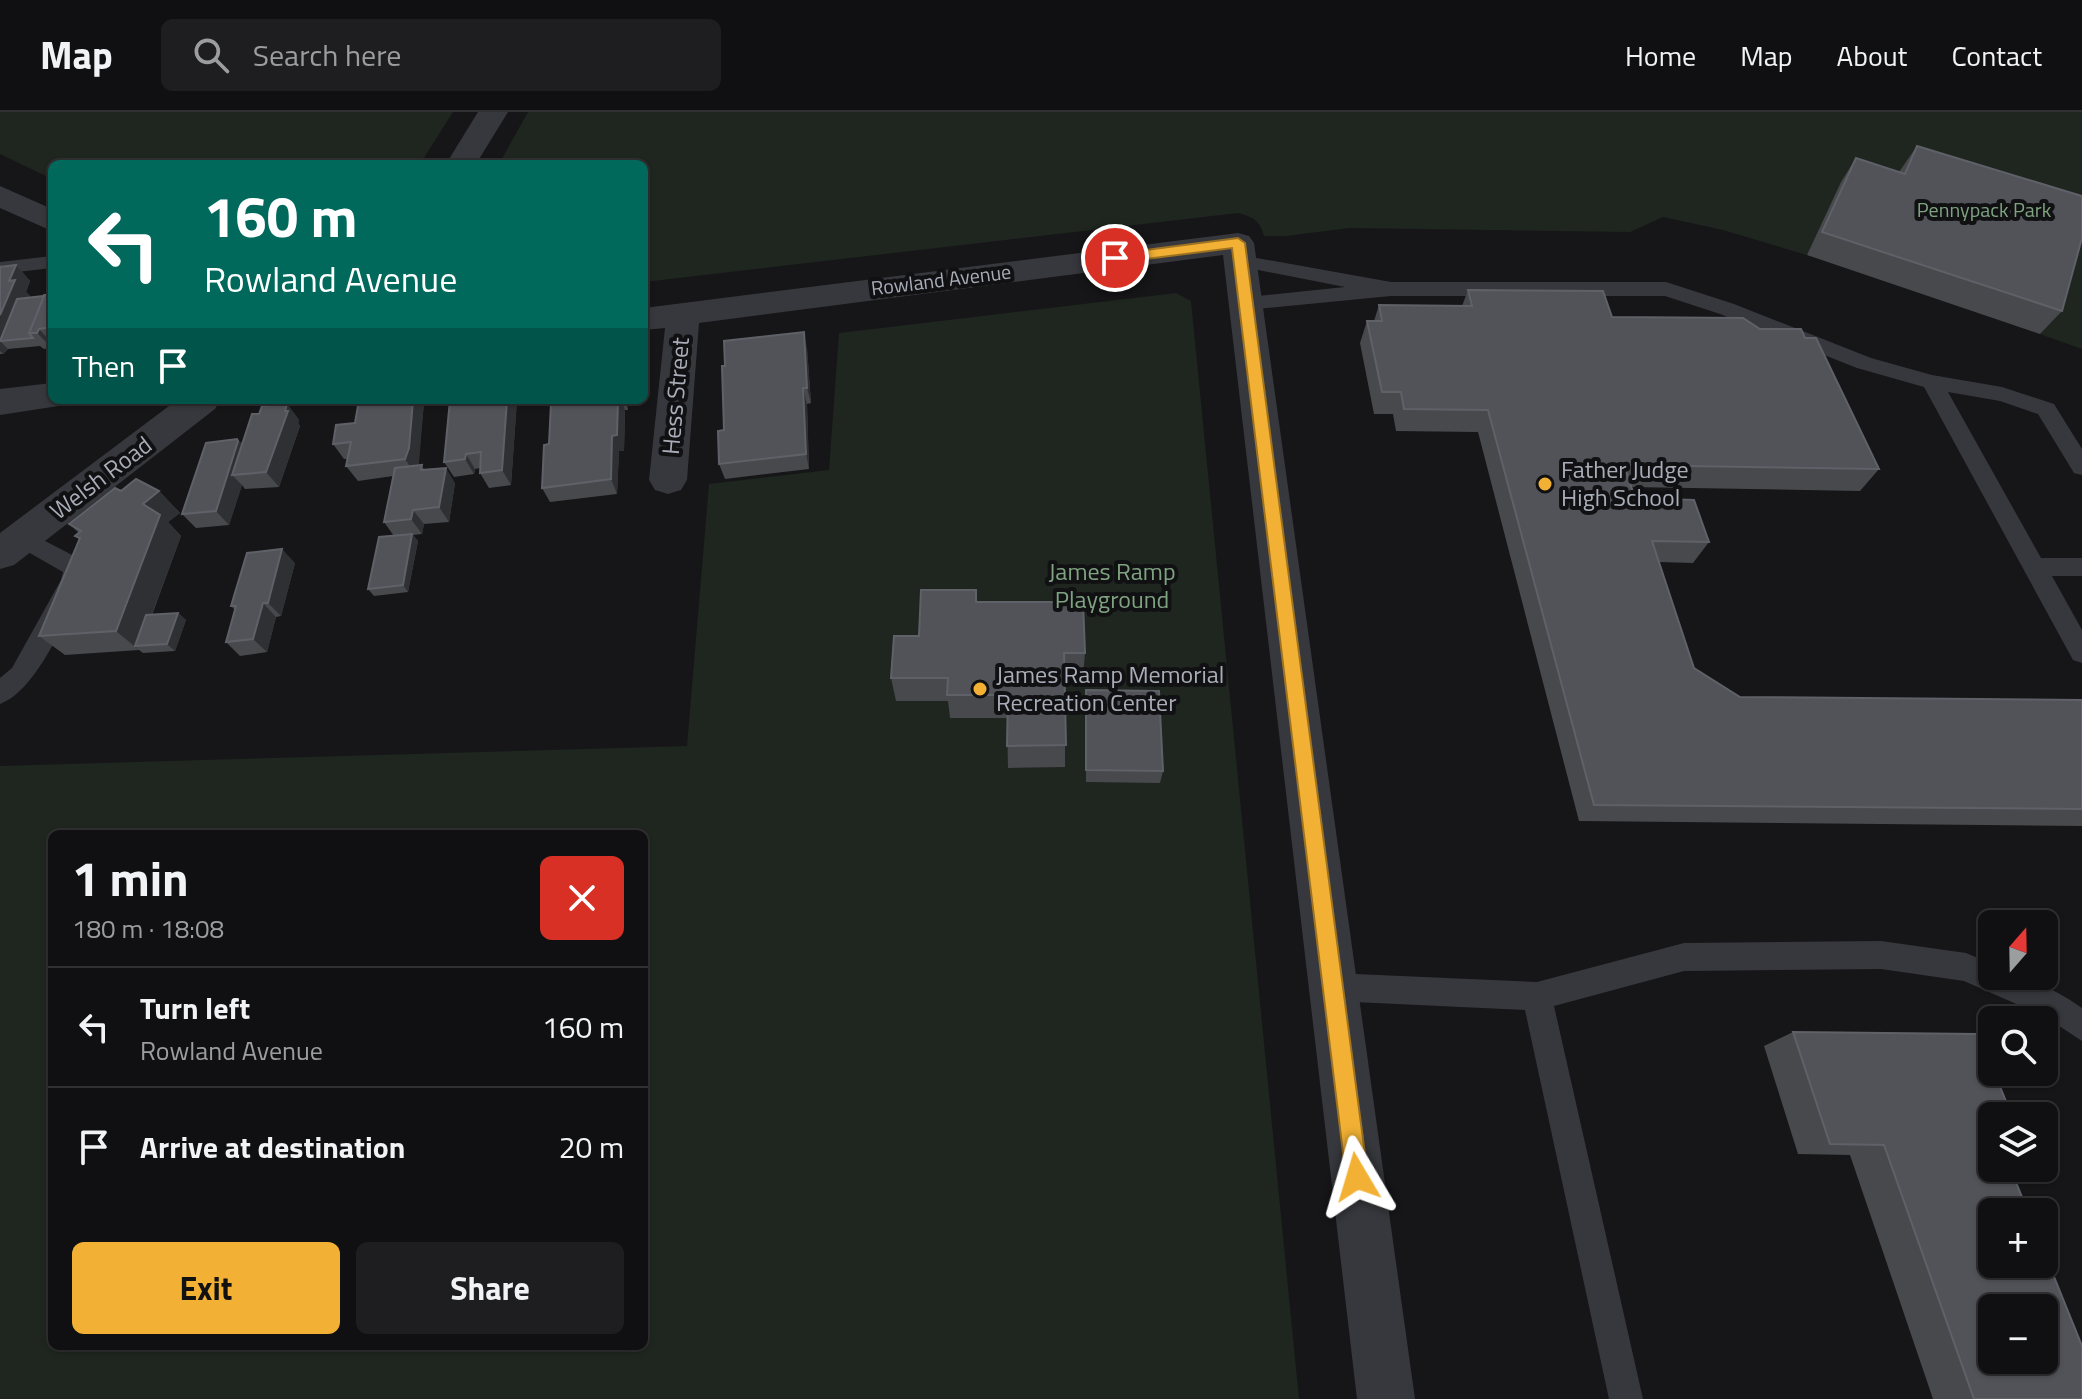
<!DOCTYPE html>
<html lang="en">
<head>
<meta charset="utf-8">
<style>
	:root { --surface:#101012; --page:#1e1e20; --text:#f1f3f6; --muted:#9c9d9f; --line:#303032; --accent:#f2b134 }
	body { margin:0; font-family:"Titillium Web",sans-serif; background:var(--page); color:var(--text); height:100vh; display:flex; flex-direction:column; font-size:30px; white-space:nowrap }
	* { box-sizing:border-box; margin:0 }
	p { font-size:26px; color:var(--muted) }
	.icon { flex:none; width:44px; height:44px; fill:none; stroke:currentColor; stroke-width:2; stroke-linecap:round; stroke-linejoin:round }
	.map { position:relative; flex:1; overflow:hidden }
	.drawer { position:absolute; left:48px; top:718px; width:600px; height:520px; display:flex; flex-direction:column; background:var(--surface); border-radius:12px; box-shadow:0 2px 6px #0004,0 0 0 2px var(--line) }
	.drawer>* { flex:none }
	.banner { position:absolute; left:48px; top:48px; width:600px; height:244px; border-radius:12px; box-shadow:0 2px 6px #0004,0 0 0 2px var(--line); background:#00695c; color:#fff; overflow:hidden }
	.needle { width:52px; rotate:20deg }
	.controls { position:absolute; left:1978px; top:798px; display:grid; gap:16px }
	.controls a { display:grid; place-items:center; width:80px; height:80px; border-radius:12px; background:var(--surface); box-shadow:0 2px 6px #0004,0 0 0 2px var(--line); font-size:40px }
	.pin { position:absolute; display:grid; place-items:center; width:68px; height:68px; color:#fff; margin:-34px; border:4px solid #fff; border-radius:50%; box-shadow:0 2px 8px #0007 }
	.me { position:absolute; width:88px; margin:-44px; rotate:353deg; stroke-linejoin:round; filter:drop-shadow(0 0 6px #0008) }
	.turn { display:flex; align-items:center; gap:28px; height:168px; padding:0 24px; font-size:36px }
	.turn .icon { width:104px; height:104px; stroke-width:2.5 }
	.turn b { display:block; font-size:56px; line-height:68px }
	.then { display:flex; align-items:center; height:76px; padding:0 24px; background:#0003; gap:16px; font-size:30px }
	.round { display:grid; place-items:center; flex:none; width:84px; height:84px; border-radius:12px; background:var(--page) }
	.head { display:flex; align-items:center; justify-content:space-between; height:136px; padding:0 24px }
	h1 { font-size:48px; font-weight:700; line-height:60px }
	.action { display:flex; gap:16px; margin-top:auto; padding:16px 24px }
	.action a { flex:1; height:92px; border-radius:12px; background:var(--accent); color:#111; font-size:32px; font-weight:700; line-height:92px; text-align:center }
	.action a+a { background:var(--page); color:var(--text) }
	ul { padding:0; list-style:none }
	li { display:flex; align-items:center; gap:24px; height:120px; padding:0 24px; border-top:2px solid var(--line) }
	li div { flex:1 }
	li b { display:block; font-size:30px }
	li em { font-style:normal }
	header { display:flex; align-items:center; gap:48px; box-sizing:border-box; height:112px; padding:0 40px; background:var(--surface); border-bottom:2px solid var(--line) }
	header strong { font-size:38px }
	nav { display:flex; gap:44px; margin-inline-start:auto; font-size:28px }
	.search { width:560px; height:72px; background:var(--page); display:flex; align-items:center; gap:20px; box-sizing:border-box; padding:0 28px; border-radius:12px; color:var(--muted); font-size:30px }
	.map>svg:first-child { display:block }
	.green { fill:#1e261f; fill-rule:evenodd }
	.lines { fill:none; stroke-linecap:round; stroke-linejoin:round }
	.service { fill:#37383d; fill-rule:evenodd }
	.minor { fill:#37383d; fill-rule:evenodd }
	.tertiary { fill:#37383d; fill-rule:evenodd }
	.wall { fill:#47494d }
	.shaded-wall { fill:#2f3033 }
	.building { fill:#525359; stroke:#5f6168; stroke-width:2; fill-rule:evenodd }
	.route { fill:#f2b134; stroke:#9d7322; stroke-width:2 }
	.poi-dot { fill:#f2b134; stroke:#111113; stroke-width:3 }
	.labels { text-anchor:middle; stroke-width:8; stroke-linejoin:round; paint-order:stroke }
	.far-park-label { font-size:20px; fill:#7fa381; stroke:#111113 }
	.far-street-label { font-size:20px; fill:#a8adb8; stroke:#111113 }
	.street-label { font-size:24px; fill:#a8adb8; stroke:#111113 }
	.poi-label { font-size:24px; fill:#a8adb8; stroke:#111113; text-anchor:start }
	.park-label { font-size:24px; fill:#7fa381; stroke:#111113 }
</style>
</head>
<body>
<header>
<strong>Map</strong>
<div class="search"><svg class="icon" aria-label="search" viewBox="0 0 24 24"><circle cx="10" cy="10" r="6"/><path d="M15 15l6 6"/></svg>Search here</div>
<nav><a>Home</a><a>Map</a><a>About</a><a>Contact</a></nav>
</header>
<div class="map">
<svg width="2082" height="1287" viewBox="0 0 2082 1287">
	<rect width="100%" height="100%" fill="#161618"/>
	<g class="green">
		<polygon points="0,0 453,0 420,52 52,52 52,67 0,42"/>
		<path d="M528 0H2082V237L1877 164 1723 118 1663 105 1630 120 1350 116 1286 124H1264C1260 108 1253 105 1238 101L644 170V52H499Z"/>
		<path d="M1176 181 1191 189 1299 1287H0V654L687 634 709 372 829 358 839 221ZM52 722H644V1234H52Z"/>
	</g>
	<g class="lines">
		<g class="service">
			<polygon points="1240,143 1391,170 1666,170 1734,192 1871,246 1932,263 2002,275 2054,292 2082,337 2082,363 2074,361 2038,302 2000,289 1948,280 2041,446 2082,446 2082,464 2052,464 2082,518 2082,551 2073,548 1924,275 1857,256 1720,202 1665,184 1391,184 1246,198 1239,196 1236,191 1239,186 1345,175 1233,153 1230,149"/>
			<polygon points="52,144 52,156 0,162 0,150"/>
			<path d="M22 417 76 445 87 456 85 469C67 504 37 579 0 592V566L12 556 61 468 63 460 14 432 10 426 14 420Z"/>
			<path d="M1881 829 1966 841 1992 852V864C2028 864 2053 876 2082 896V929L2044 904 1964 869 1881 857 1684 859 1554 894 1643 1287H1609L1525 898 1333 889 1323 885 1318 875 1323 865 1333 861 1537 870 1684 831Z"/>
		</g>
		<g class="minor">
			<polygon points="0,74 52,97 52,119 0,96"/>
			<polygon points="1238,121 1249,124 1254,131 1415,1287 1357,1287 1223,143 699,211 687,368 681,378 668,382 655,378 649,368 665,216 644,218 644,196"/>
			<polygon points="52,271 52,288 68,288 65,293 0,303 0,277"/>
		</g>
		<g class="tertiary">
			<polygon points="478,0 508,0 476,52 446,52"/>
			<polygon points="177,288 220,288 215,297 14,453 0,457 0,421"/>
		</g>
	</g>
	<g class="wall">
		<polygon points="1917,34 2062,199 2040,222 1807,143 1841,70 1856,46 1899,60"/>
		<polygon points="0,153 3,154 16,153 30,169 26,180 30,184 29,186 52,183 52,236 44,237 40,234 8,237 3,242 0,242"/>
		<polygon points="1468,178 1612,205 1760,217 1805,226 1879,357 1860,379 1631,375 1635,386 1709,430 1693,451 1659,450 1694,556 1740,585 2082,588 2082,714 1579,709 1478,320 1396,319 1393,302 1374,302 1360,231 1367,209 1374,209 1379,193 1462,194"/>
		<polygon points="807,236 811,291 807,292 809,357 725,367 719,352"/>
		<polygon points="517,288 511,373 489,376 480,361 480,356 475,357 474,362 454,365 444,350"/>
		<polygon points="556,288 628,288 628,298 625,298 624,339 619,339 617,382 550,390 542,376"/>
		<polygon points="424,290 418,354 455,371 449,410 424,412 422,422 413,423 418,429 408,480 374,484 368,477 394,424 384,410 393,364 358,369 346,354 348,347 344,347 333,332 355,311"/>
		<polygon points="287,292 299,308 298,311 300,314 279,375 245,377 242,373 229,413 196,416 182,402 237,327 242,332 259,302"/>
		<polygon points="121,379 159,379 180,401 168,410 181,424 152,503 178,501 186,508 175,539 143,541 139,538 65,543 39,524 80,428 75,424 79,421 69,412"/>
		<polygon points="295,451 281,504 276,505 267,540 240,544 226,530 235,498 231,494"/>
		<polygon points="976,478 977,490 1085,541 1083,565 1065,564 1065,655 1008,656 1007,606 950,606 948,589 896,589 891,566 919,524"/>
		<polygon points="1086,578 1163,659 1160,671 1086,670"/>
		<polygon points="1793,920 2036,1063 2015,1068 2082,1287 1933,1287 1850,1043 1798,1042 1764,934"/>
	</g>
	<g class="shaded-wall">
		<polygon points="16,153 30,169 26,180 30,184 12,228 0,229 0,203 9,169"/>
		<polygon points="39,217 52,231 52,236 37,221"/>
		<polygon points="804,220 807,236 811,291 807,276"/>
		<polygon points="0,229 8,237 3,242 0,239"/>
		<polygon points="803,276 807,292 809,357 806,342"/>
		<polygon points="413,288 423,288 424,290 419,351 415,362 405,347"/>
		<polygon points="507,288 517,288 511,373 502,358"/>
		<polygon points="618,288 621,288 625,298 624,339 619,339 617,382 611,367 612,324"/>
		<polygon points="624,288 628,288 628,298"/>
		<polygon points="287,292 299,308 298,311 300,314 279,375 266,360"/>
		<polygon points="237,327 250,342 232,363 242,373 229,413 216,399"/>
		<polygon points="466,342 475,357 474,362 465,347"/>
		<polygon points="446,356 455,371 449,410 439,395"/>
		<polygon points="159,379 180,401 168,410 181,424 140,534 135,534 139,538 116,519 143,392"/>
		<polygon points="413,398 424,412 422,422 411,407"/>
		<polygon points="412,422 418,429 408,480 403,473"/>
		<polygon points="282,437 295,451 281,504 268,491"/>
		<polygon points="263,491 276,505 267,540 253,527"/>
		<polygon points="178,501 186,508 175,539 167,532"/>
	</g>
	<g class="building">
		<polygon points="1917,34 2082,84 2082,126 2062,199 1822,120 1856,46 1905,62"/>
		<polygon points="16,153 9,169 15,168 0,203 0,155"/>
		<polygon points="1468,178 1603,179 1612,205 1743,206 1760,217 1801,217 1805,226 1816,226 1879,357 1624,353 1635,386 1694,388 1709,430 1652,429 1694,556 1740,585 2082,588 2082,697 1594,693 1488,298 1404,297 1401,280 1382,280 1367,209 1382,209 1379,193 1472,194"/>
		<polygon points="44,183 52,183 52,215 39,217 37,221 29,221"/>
		<polygon points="44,184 29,221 33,226 0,229 17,187"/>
		<polygon points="804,220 807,276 803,276 806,342 719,352 718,319 724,318 722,254 725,254 724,229"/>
		<polygon points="359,288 413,288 409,336 405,347 346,354 351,330 333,332 336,313 355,311"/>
		<polygon points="450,288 507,288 502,358 480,361 481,340 466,342 465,347 444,350"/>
		<polygon points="556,288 618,288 617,323 612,324 611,367 542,376 544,333 549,332 551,291 556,290"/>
		<polygon points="287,292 285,299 288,299 266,360 232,363 252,302 259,302 262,294"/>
		<polygon points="237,327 238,329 216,399 182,402 206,331"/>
		<polygon points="422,353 421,358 446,356 439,395 413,398 411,407 384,410 395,356"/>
		<polygon points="136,367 159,379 143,392 160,403 116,519 39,524 80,426 75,424 81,419 69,412 115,376 121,379"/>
		<polygon points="412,422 403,473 368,477 379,425"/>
		<polygon points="282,437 268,491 263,491 253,527 226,530 236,494 231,494 247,441"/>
		<polygon points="921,478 976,478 976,490 1083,490 1085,541 1064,541 1066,633 1007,634 1008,583 947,583 948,566 891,566 894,524 919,524"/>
		<polygon points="178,501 167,532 135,534 146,503"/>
		<polygon points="1086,578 1159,579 1163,659 1086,658"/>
		<path d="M1793 920 1978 922 1992 955V960H1994L2012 1004H1992V1056H2034L2036 1063H2013L2028 1100H1992V1152H2044V1140L2082 1234V1287H1974L1884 1033 1830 1032ZM1992 1196H2044V1248H1992Z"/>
	</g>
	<polygon class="route" points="1238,126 1245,131 1368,1065 1365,1073 1357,1076 1349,1073 1346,1065 1232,136 1115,151 1108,146 1115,142"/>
	<g class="poi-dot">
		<circle cx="1545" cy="372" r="8"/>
		<circle cx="980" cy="577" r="8"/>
	</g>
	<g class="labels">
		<g class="far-park-label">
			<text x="1984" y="105">Pennypack Park</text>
		</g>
		<g class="far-street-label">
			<text transform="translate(941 168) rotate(-7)" y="7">Rowland Avenue</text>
		</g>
		<g class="street-label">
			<text transform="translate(676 284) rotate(-85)" y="8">Hess Street</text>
			<text transform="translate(101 366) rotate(-37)" y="8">Welsh Road</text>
		</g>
		<g class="poi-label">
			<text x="1561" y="366">Father Judge<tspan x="1561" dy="28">High School</tspan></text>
			<text x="996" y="571">James Ramp Memorial<tspan x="996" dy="28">Recreation Center</tspan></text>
		</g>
		<g class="park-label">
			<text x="1112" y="468">James Ramp<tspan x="1112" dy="28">Playground</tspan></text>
		</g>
	</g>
</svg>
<div class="controls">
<a><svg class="needle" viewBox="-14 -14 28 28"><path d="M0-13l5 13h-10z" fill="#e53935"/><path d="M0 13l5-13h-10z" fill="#9c9d9f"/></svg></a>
<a><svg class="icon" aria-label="search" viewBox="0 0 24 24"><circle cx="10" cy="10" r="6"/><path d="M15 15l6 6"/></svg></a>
<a><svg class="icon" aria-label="layers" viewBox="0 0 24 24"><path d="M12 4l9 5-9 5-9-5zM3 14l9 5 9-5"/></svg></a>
<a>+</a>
<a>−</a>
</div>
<div class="pin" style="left:1115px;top:146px;background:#d93025"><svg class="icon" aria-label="arrive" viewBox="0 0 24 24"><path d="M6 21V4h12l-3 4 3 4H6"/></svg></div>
<svg class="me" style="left:1357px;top:1065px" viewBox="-20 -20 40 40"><path d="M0-17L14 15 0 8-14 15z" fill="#f2b134" stroke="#fff" stroke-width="4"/></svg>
<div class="banner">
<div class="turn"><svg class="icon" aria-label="left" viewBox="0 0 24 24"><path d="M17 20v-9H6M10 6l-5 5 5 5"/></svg><div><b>160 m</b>Rowland Avenue</div></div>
<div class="then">Then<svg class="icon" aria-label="arrive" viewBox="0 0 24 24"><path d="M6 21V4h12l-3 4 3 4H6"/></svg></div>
</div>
<section class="drawer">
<div class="head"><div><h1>1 min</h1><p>180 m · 18:08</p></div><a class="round" style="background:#d93025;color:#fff"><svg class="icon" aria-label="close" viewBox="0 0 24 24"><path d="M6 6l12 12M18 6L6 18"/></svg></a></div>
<ul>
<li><svg class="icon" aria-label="left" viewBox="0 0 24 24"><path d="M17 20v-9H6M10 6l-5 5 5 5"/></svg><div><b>Turn left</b><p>Rowland Avenue</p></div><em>160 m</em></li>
<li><svg class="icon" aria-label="arrive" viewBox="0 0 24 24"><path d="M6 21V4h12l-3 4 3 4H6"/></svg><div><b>Arrive at destination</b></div><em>20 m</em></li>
</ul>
<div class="action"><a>Exit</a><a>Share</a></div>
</section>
</div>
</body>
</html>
